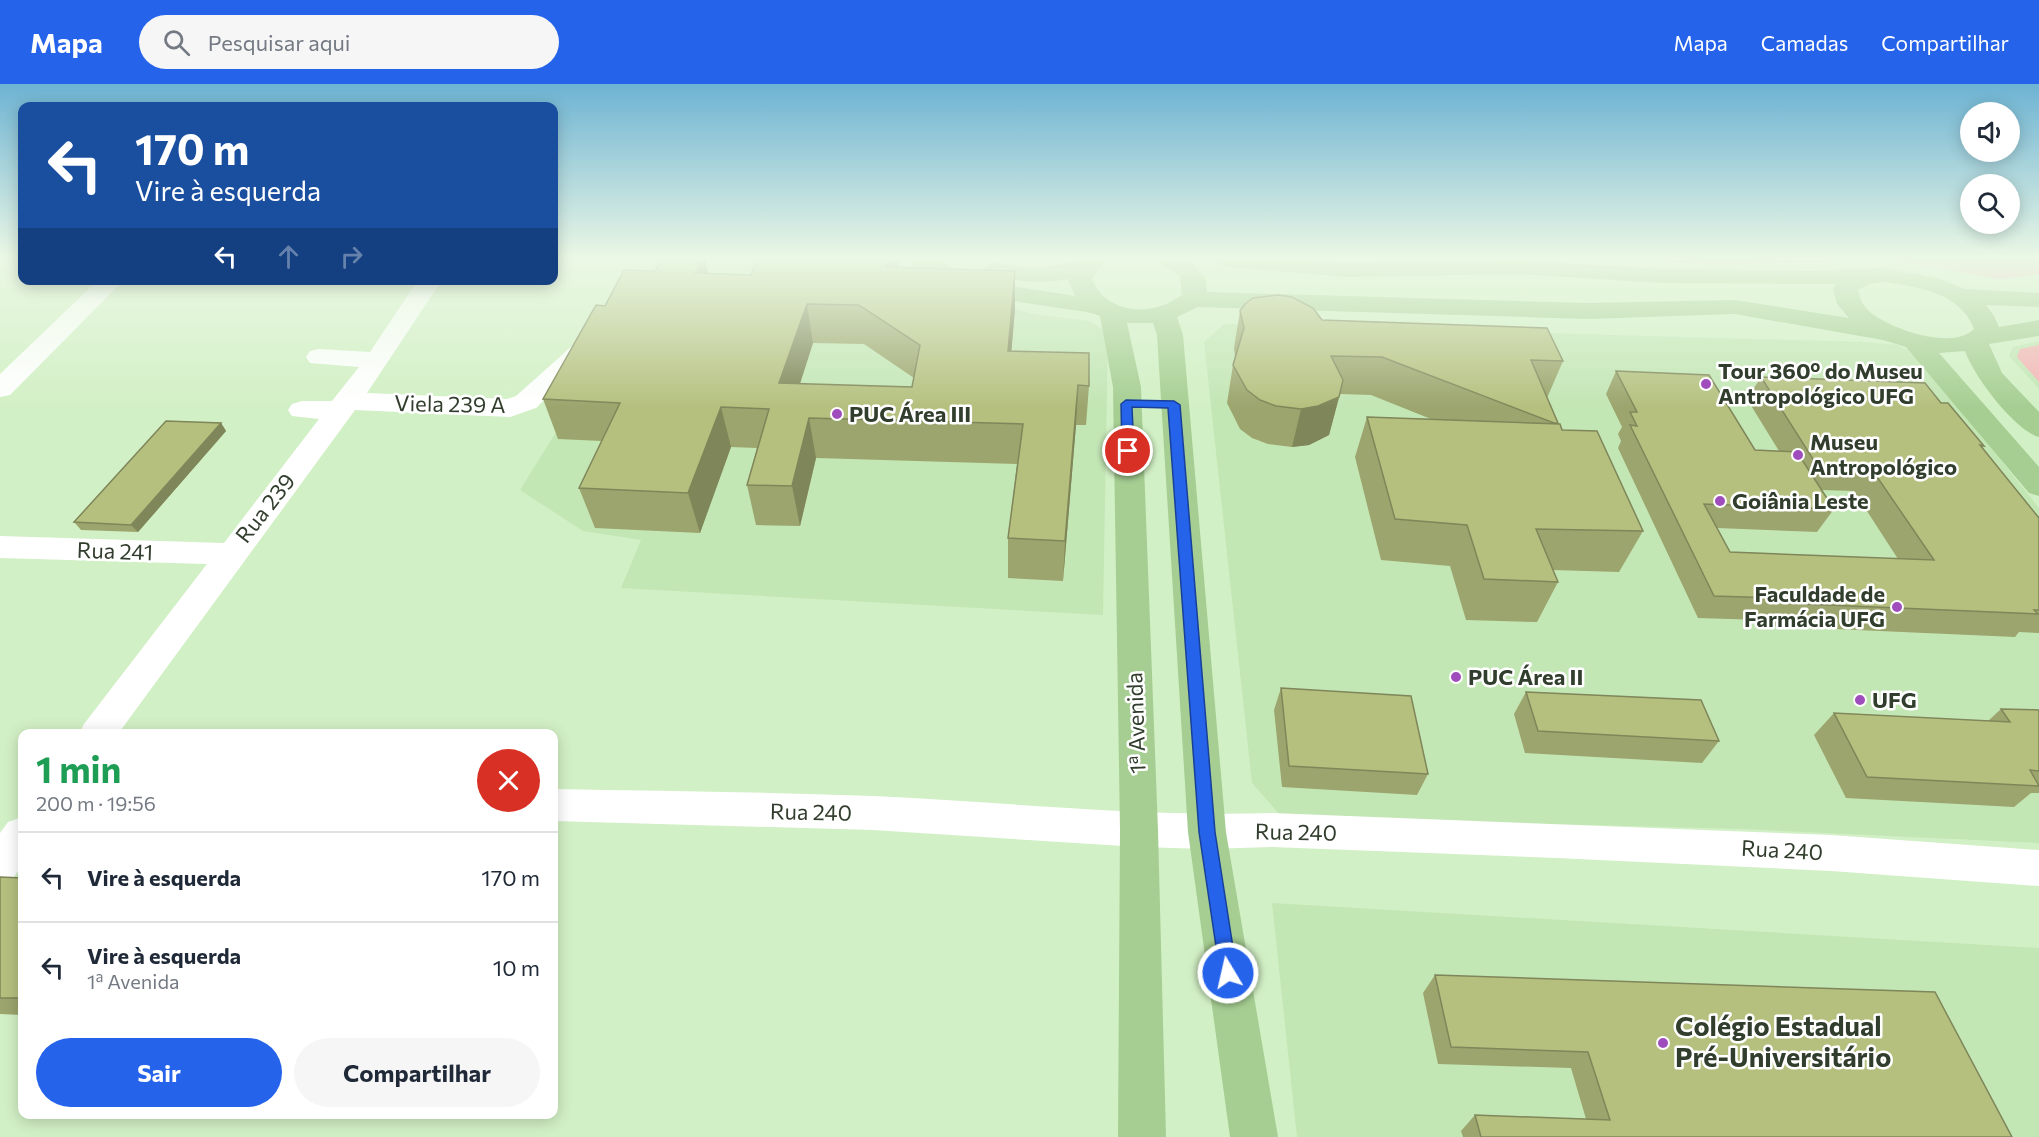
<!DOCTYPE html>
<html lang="pt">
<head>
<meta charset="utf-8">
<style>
	:root { --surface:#fff; --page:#f6f6f7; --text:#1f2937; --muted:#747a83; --line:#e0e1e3; --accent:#2563eb }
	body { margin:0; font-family:Commissioner,sans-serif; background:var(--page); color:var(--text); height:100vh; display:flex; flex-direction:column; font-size:22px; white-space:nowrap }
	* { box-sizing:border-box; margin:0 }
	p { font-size:20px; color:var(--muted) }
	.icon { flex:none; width:33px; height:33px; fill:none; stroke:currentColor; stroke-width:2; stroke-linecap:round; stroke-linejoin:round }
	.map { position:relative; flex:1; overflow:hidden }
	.sheet { position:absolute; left:18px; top:645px; width:540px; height:390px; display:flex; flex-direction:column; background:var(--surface); border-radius:12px; box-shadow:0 3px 15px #0003 }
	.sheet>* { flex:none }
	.banner { position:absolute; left:18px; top:18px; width:540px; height:183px; border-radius:12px; box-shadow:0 3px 15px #0003; background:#1a4fa0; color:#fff; overflow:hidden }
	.controls { position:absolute; left:1960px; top:18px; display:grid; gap:12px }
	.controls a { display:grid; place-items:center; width:60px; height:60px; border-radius:50%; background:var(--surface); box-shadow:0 3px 15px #0003; font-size:30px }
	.pin { position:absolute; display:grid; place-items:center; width:51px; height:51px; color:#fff; margin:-26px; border:3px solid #fff; border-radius:50%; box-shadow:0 2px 6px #0007 }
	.me { position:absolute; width:66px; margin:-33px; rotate:351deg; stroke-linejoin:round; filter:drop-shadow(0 0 4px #0008) }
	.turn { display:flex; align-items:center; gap:21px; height:126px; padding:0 18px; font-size:27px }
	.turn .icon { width:78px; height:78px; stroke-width:2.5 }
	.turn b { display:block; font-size:42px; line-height:51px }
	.lanes { display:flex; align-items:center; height:57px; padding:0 18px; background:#0003; justify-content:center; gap:30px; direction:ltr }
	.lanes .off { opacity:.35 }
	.round { display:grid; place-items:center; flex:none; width:63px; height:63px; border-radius:32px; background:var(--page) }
	.head { display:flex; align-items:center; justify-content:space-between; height:102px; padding:0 18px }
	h1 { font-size:36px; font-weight:700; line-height:45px; color:#1e9e55 }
	.cta { display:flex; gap:12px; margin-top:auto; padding:12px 18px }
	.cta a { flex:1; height:69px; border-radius:36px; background:var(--accent); color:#fff; font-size:24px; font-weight:700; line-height:69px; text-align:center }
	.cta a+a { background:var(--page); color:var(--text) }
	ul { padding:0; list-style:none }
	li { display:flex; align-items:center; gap:18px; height:90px; padding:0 18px; border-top:2px solid var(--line) }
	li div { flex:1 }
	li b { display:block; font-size:22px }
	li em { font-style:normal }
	header { display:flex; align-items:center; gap:36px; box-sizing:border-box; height:84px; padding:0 30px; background:var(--accent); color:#fff }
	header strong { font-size:28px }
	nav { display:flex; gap:33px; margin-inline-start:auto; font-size:21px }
	.search { width:420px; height:54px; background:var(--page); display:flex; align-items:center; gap:15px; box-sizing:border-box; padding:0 21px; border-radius:33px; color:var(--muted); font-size:22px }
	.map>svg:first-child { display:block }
	.built { fill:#c3e6b5 }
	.green { fill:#f5b2b5 }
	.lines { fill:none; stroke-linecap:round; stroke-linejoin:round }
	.minor { fill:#fff; fill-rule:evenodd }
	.major { fill:#a6ce92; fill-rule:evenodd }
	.wall { fill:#9ca56d; fill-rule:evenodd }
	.shaded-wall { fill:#7f8659 }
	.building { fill:#b5c07f; stroke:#7f8659; stroke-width:1.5; fill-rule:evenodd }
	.route { fill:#2563eb; stroke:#184099; stroke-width:1.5 }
	.poi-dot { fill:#9f4dbc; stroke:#fff; stroke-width:2 }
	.labels { text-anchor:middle; stroke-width:5; stroke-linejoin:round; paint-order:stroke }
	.poi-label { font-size:22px; font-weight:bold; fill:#323e2d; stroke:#fff; text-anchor:start }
	.street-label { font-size:22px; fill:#323e2d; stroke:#fff }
	.near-poi-label { font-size:27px; font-weight:bold; fill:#323e2d; stroke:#fff; text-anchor:start }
</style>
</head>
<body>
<header>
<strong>Mapa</strong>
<div class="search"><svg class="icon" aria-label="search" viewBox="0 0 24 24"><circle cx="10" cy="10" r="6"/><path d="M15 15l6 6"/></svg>Pesquisar aqui</div>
<nav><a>Mapa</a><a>Camadas</a><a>Compartilhar</a></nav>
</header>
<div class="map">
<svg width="2039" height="1053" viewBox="0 0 2039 1053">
	<rect width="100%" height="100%" fill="#d2f0c5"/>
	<g class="built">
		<polygon points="655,176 903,176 955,204 1001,221 1034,230 1089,237 1108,249 1103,531 621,504 641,456 583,447 520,406 615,253"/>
		<polygon points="1224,240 1864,258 1898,261 1917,271 2039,424 2039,759 1743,745 1282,733 1252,699 1204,258"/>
		<polygon points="2039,257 2039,305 2009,272 2013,263"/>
		<polygon points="1272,819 2039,864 2039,1053 1297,1053"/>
	</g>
	<g class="green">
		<polygon points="1650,176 1863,176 1718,181"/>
		<polygon points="1890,176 2039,176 2039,190 2000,195"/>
		<polygon points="2039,261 2039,298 2017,273 2020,265"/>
	</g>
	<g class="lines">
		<g class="minor">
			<polygon points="98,196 124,196 10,311 0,313 0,290"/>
			<polygon points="418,196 442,196 367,309 507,315 516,312 582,253 591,250 600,253 604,258 536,324 510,333 355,326 118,650 79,650 84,640 207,480 0,474 0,452 224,459 319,335 292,332 288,326 292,320 302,317 332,317 359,283 310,279 306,273 310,267 319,265 370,268"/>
			<path d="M554 705C660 707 766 708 872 712 1006 718 1138 733 1272 729L1831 751 2039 766V802L1831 787 1557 774 1272 763 1207 765 1139 763 873 746 554 737Z"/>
			<polygon points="22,733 22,781 14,793 0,798 0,749 8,738"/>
		</g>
		<path class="major" d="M910 176H938L959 188 999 200 1075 212 1068 195C1040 200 1016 198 989 190L985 185 989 180 997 178 1020 183 1043 184 1081 176H1110L1098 186 1092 195C1102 222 1134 231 1161 222 1168 220 1175 215 1182 211L1180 192 1161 181 1157 176 1191 177 1205 194 1207 208 1588 219 1735 216 1849 234 1837 220 1833 205 1836 200 1662 199 1522 190 1345 193 1229 183 1221 181 1217 176H1310L1345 179 1522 176 1662 185 1812 187 1883 184 1937 194 1965 205 2039 209V223L1986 221 1994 232 1999 243 2039 236V252L1989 260 2002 289 2039 328V353C2015 347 1973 291 1965 267L1939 269 2039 383V412L2029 409 1906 263 1883 256 1735 230 1588 235 1198 223 1177 233 1183 251 1226 748 1278 1053H1230L1188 748 1157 251 1153 239H1127L1141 303 1158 746 1166 1053H1118L1120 746 1113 303 1100 232C1088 227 1072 226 1059 224 1022 218 933 208 910 176ZM1883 198C1917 202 1961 209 1974 245 1953 267 1889 245 1869 227 1862 221 1860 214 1858 206L1869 200Z"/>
	</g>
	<g class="wall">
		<path d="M899 178 898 184 1015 187V225L1011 267 1089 302 1086 341H1076L1063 497 1008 494V454L1017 380 816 374 800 442 756 441 747 401 757 364 731 363 700 449 595 444 579 404 602 357 558 355 543 315 605 222 708 189 751 191ZM813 259 864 260 914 294 912 303 800 300Z"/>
		<polygon points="1240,227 1322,236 1563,277 1547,314 1558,339 1643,447 1619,488 1553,486 1558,498 1537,538 1466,536 1450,482 1381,476 1355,373 1367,333 1431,335 1371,311 1340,310 1329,351 1309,361 1292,363 1268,360 1252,354 1240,345 1227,319 1233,281 1235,273 1234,264"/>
		<path d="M1616 287 1755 366 1779 367 1747 315 1761 293 1941 319 1984 362 1982 364 2039 434V549L2019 548 2015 553 1765 542 1762 536 1698 534 1618 364 1621 357 1618 350 1622 343 1606 310ZM1821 406 1854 407 1898 475 1730 468 1717 444 1817 448 1834 425Z"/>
		<polygon points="221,339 226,347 138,448 81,446 74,438"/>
		<polygon points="1281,604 1428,690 1417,711 1282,703 1274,626"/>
		<polygon points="1526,608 1719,657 1702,679 1525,669 1514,630"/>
		<polygon points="2001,625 2039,626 2039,709 2031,709 2014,723 1846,714 1814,651 1834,629 1988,637"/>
		<polygon points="0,793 22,794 22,931 0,930"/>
		<polygon points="1435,891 2012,1053 1463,1053 1461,1047 1475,1031 1586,1035 1571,984 1438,980 1423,909"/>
	</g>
	<g class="shaded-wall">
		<polygon points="701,176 705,176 713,208 695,189"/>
		<polygon points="888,176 899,176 899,178 890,222 886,183"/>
		<polygon points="1015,187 1015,225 1008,307 1008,267"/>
		<polygon points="807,220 813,259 787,339 779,299"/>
		<polygon points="1078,301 1076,341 1063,497 1065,457"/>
		<polygon points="1339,313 1329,351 1309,361 1292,363 1301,325"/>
		<polygon points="721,323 731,363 700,449 688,409"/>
		<polygon points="809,334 816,374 800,442 792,402"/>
		<polygon points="221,339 226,347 138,448 131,441"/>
	</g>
	<g class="building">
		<path d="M661 176H701L695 189 751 191 757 176H888L886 183 1015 187 1008 267 1089 269V302L1078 301 1065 457 1008 454 1023 340 809 334 792 402 747 401 769 325 721 323 688 409 579 404 620 319 543 315 596 221 605 222 624 186 655 187ZM807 220 859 221 920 261 912 303 779 299Z"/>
		<polygon points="1278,211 1292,213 1313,224 1322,236 1547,244 1563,277 1531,276 1558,339 1554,339 1382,273 1331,272 1343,296 1339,313 1318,322 1301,325 1276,322 1260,316 1247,306 1233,281 1244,244 1240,227 1245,220 1253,214"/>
		<polygon points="1616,287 1709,291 1755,366 1797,368 1834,425 1704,420 1730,468 1934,476 1871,384 1818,383 1761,293 1925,299 1941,319 1948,319 1984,362 1980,361 2039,434 2039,526 2034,526 2038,530 1781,519 1778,514 1714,512 1630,341 1637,342 1630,328 1637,328"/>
		<polygon points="1367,333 1560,340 1562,346 1597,347 1643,447 1536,445 1558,498 1484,495 1467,441 1395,435"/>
		<polygon points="166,337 221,339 131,441 74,438"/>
		<polygon points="1281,604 1411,612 1428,690 1289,682"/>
		<polygon points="1526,608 1701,616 1719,657 1538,647"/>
		<polygon points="2001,625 2039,626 2039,687 2030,686 2039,702 1867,693 1834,629 2010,638"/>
		<polygon points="0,793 22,794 22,914 0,914"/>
		<polygon points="1435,891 1935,908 2012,1053 1481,1053 1475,1031 1610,1036 1588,968 1451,963"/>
	</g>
	<linearGradient id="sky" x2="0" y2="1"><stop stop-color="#6db3d3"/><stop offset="0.54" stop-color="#ebf8e5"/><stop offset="1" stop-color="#ebf8e5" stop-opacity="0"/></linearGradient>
	<rect width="2039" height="323" fill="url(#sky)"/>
	<polygon class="route" points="1126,316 1174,317 1180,321 1215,748 1237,889 1235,895 1228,897 1222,895 1220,889 1199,748 1168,324 1132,323 1134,367 1128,371 1122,367 1121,320"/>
	<g class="poi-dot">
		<circle cx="1706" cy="300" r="6"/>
		<circle cx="837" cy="330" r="6"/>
		<circle cx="1798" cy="371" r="6"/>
		<circle cx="1720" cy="417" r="6"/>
		<circle cx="1897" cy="523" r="6"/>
		<circle cx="1456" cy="593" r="6"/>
		<circle cx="1860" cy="616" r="6"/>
		<circle cx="1663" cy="959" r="6"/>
	</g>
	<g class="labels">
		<g class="poi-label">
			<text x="1718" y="295">Tour 360º do Museu<tspan x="1718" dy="25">Antropológico UFG</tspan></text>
			<text x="849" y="338">PUC Área III</text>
			<text x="1810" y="366">Museu<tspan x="1810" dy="25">Antropológico</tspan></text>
			<text x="1732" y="425">Goiânia Leste</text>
			<text x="1885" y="518" text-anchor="end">Faculdade de<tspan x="1885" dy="25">Farmácia UFG</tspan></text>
			<text x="1468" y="601">PUC Área II</text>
			<text x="1872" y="624">UFG</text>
		</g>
		<g class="street-label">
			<text transform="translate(450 320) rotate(1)" y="8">Viela 239 A</text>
			<text transform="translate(265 424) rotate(-52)" y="8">Rua 239</text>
			<text transform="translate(115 467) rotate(2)" y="8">Rua 241</text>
			<text transform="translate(1136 639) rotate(-92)" y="8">1ª Avenida</text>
			<text transform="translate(811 728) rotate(1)" y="8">Rua 240</text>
			<text transform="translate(1296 748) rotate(1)" y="8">Rua 240</text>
			<text transform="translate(1782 766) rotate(3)" y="8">Rua 240</text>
		</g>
		<g class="near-poi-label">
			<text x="1675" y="952">Colégio Estadual<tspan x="1675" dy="31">Pré-Universitário</tspan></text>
		</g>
	</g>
</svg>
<div class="controls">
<a><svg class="icon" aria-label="sound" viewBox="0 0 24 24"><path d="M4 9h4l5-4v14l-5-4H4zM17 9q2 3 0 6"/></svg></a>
<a><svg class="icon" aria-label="search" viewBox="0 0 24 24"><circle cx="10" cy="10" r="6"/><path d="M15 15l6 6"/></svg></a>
</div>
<div class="pin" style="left:1128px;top:367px;background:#d93025"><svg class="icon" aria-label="arrive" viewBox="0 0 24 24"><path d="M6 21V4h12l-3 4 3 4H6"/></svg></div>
<svg class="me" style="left:1228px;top:889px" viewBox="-20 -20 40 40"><circle r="17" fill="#2563eb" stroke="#fff" stroke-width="3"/><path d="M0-11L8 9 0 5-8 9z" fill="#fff"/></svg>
<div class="banner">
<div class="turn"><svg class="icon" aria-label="left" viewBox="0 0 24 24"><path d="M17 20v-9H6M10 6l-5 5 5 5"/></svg><div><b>170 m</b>Vire à esquerda</div></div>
<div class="lanes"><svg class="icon" aria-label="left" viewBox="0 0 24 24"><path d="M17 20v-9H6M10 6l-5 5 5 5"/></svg><svg class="icon off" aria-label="ahead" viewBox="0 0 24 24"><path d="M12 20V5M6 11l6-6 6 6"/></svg><svg class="icon off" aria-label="right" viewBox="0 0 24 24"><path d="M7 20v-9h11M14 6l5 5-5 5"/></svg></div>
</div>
<section class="sheet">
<div class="head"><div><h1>1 min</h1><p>200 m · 19:56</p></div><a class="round" style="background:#d93025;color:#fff"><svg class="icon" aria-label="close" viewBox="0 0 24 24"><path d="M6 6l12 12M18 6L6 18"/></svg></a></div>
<ul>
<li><svg class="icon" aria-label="left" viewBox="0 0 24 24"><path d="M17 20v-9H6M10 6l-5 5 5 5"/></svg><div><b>Vire à esquerda</b></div><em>170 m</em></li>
<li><svg class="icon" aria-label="left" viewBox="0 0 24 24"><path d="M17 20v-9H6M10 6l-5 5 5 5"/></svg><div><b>Vire à esquerda</b><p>1ª Avenida</p></div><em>10 m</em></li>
</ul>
<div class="cta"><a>Sair</a><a>Compartilhar</a></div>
</section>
</div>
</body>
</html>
